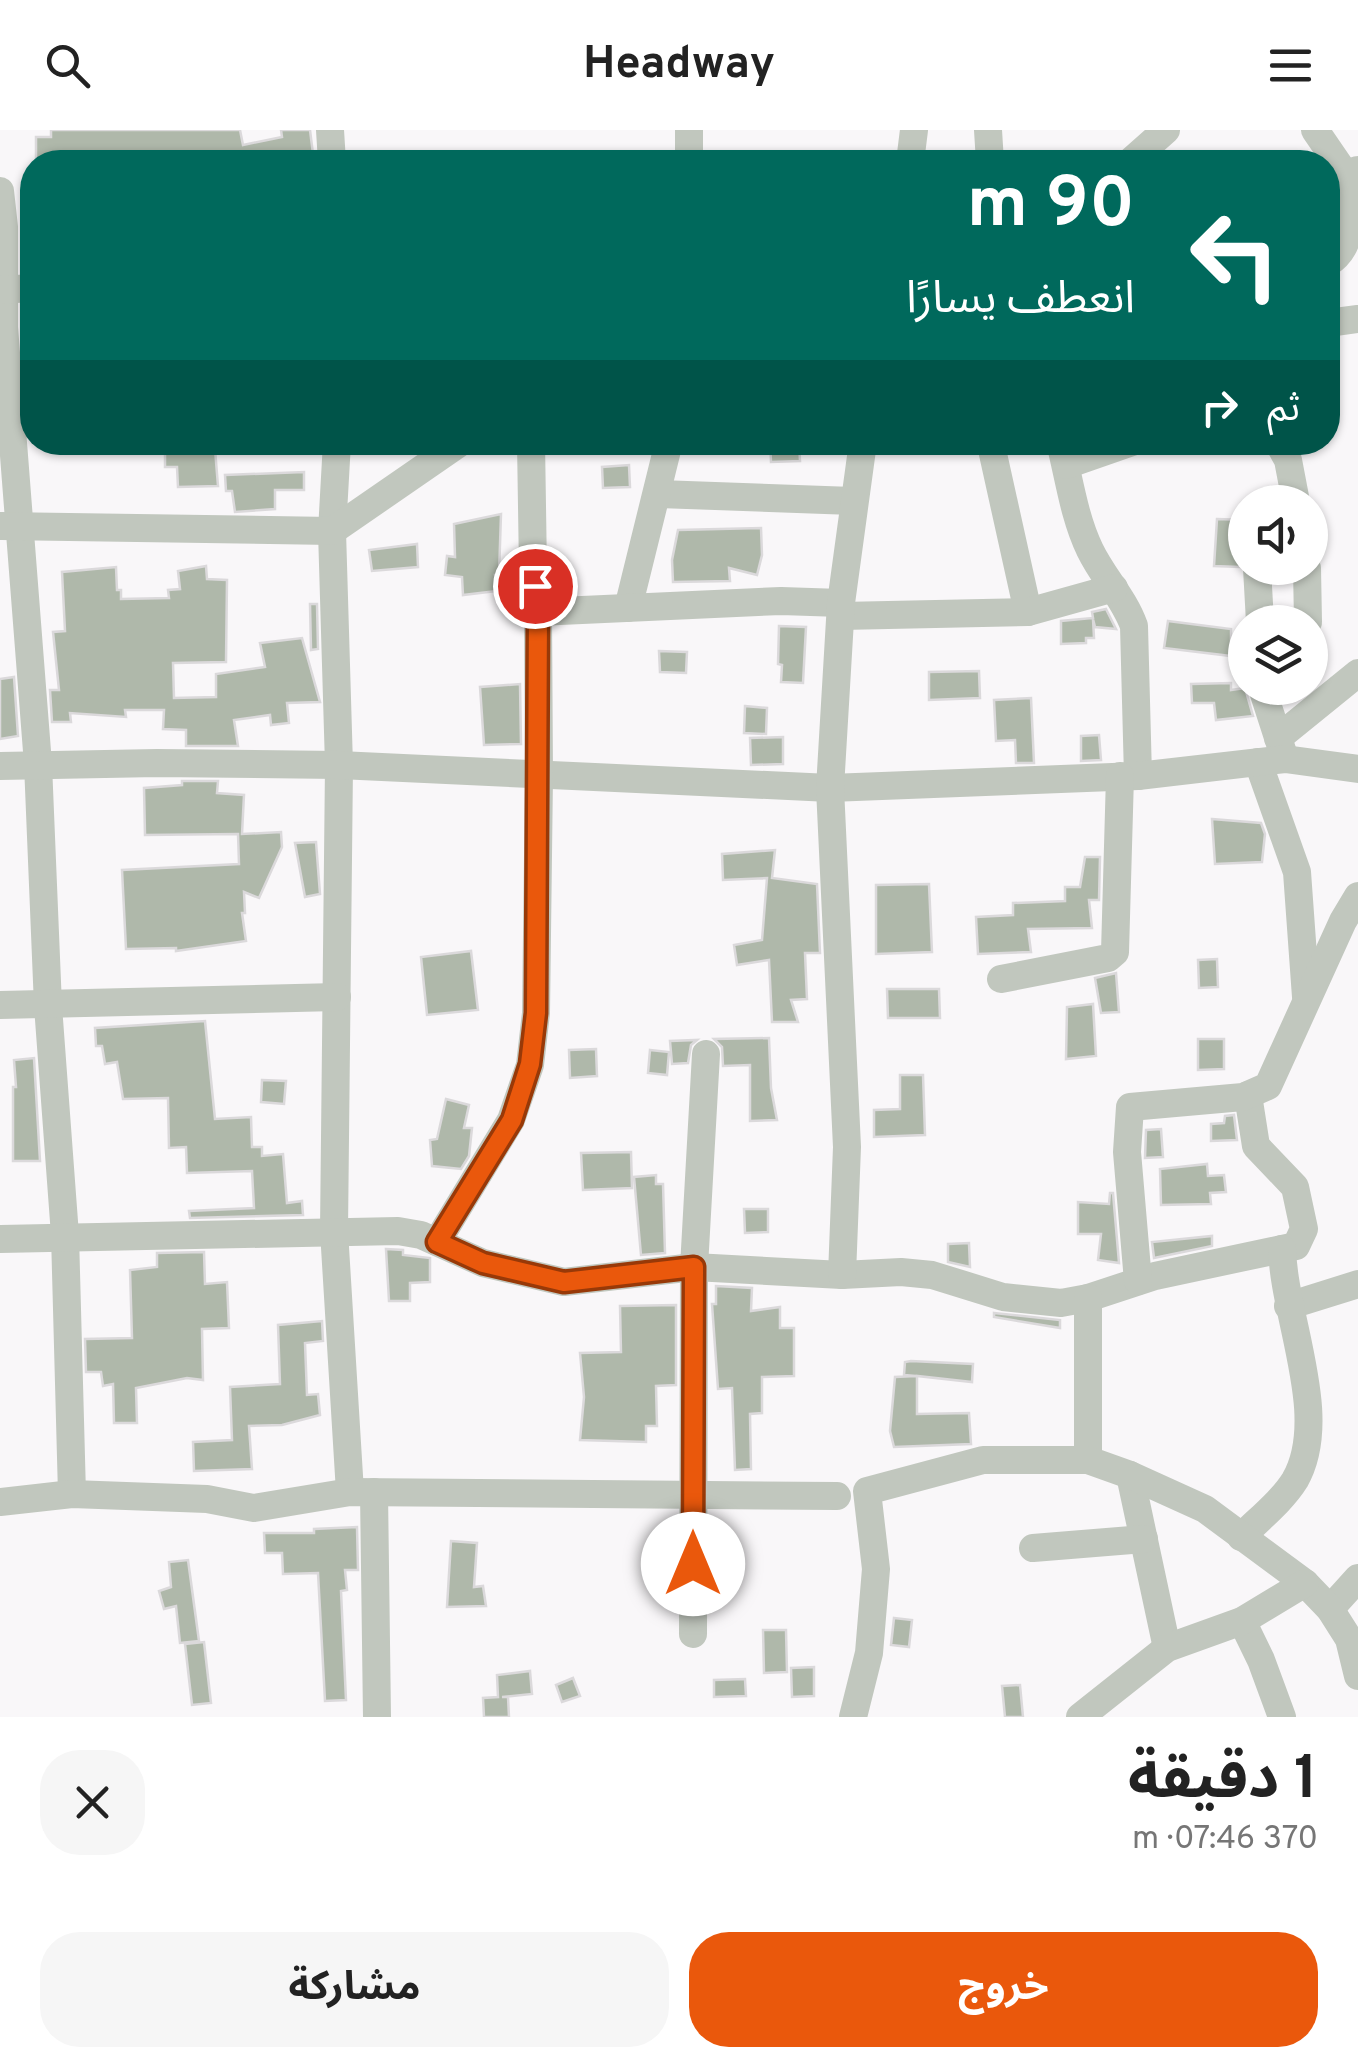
<!DOCTYPE html>
<html lang="ar">
<head>
<meta charset="utf-8">
<style>
	:root { --surface:#fff; --page:#f6f6f6; --text:#222; --muted:#767676; --accent:#ea580c }
	body { margin:0; font-family:Overpass,"Noto Sans Arabic",sans-serif; background:var(--page); color:var(--text); direction:rtl; height:100vh; display:flex; flex-direction:column; font-size:38px; white-space:nowrap }
	* { box-sizing:border-box; margin:0 }
	p { font-size:32px; color:var(--muted) }
	.icon { flex:none; width:55px; height:55px; fill:none; stroke:currentColor; stroke-width:2; stroke-linecap:round; stroke-linejoin:round }
	.map { position:relative; height:1587px; overflow:hidden; direction:ltr }
	.side { display:flex; flex-direction:column; background:var(--surface); flex:1 }
	.side>* { flex:none }
	.banner { position:absolute; left:20px; top:20px; width:1320px; height:305px; border-radius:40px; box-shadow:0 2px 8px #0004; direction:rtl; background:#00695c; color:#fff; overflow:hidden }
	.fabs { position:absolute; left:1228px; top:355px; display:grid; gap:20px }
	.fabs a { display:grid; place-items:center; width:100px; height:100px; border-radius:50%; background:var(--surface); box-shadow:0 2px 8px #0004; font-size:50px }
	.pin { position:absolute; display:grid; place-items:center; width:85px; height:85px; color:#fff; margin:-42px; border:5px solid #fff; border-radius:50%; box-shadow:0 2px 10px #0007 }
	.me { position:absolute; width:110px; margin:-55px; rotate:0deg; stroke-linejoin:round; filter:drop-shadow(0 0 8px #0008) }
	.turn { display:flex; align-items:center; gap:35px; height:210px; padding:0 40px; font-size:45px }
	.turn .icon { width:130px; height:130px; stroke-width:2.5 }
	.turn b { display:block; font-size:70px; line-height:85px }
	.then { display:flex; align-items:center; height:95px; padding:0 40px; background:#0003; gap:20px; font-size:38px }
	.round { display:grid; place-items:center; flex:none; width:105px; height:105px; border-radius:40px; background:var(--page) }
	.summary { display:flex; align-items:center; justify-content:space-between; height:170px; padding:0 40px }
	h1 { font-size:60px; font-weight:700; line-height:75px }
	.button { display:flex; gap:20px; margin-top:auto; padding:20px 40px }
	.button a { flex:1; height:115px; border-radius:40px; background:var(--accent); color:#fff; font-size:40px; font-weight:700; line-height:115px; text-align:center }
	.button a+a { background:var(--page); color:var(--text) }
	header { display:flex; justify-content:space-between; align-items:center; height:130px; padding:0 40px; background:var(--surface); font-size:45px; font-weight:700 }
	.map>svg:first-child { display:block }
	.building { fill:#afb8aa; stroke:#dbd9db; stroke-width:2.5 }
	.lines { fill:none; stroke-linecap:round; stroke-linejoin:round }
	.minor { stroke:#c1c7be; stroke-width:28 }
	.route-casing { stroke:#983908; stroke-width:25 }
	.route { stroke:#ea580c; stroke-width:18 }
</style>
</head>
<body>
<header><svg class="icon" aria-label="menu" viewBox="0 0 24 24"><path d="M4 6h16M4 12h16M4 18h16"/></svg>Headway<svg class="icon" aria-label="search" viewBox="0 0 24 24"><circle cx="10" cy="10" r="6"/><path d="M15 15l6 6"/></svg></header>
<div class="map">
<svg width="1358" height="1587" viewBox="0 0 1358 1587">
	<rect width="100%" height="100%" fill="#f9f7f9"/>
	<g class="building">
		<polygon points="51,0 240,0 243,15 282,7 281,0 310,0 314,32 36,30 36,7 51,7"/>
		<polygon points="770,312 799,312 800,331 771,332"/>
		<polygon points="165,319 215,319 218,356 178,357 177,337 165,337"/>
		<polygon points="629,335 630,357 603,358 602,337"/>
		<polygon points="304,342 304,360 275,360 275,379 235,382 232,361 226,361 225,345"/>
		<polygon points="501,384 499,445 495,445 497,461 463,465 462,447 445,445 447,426 455,427 454,394"/>
		<polygon points="1217,389 1245,390 1245,426 1240,437 1214,436"/>
		<polygon points="761,398 762,425 757,445 729,438 730,451 673,452 672,430 678,400"/>
		<polygon points="417,414 418,437 372,441 369,420"/>
		<polygon points="206,436 207,449 227,450 226,532 173,533 174,568 216,567 216,544 265,537 260,513 302,508 320,572 287,573 289,593 271,595 270,585 234,590 238,616 186,616 186,600 163,599 164,580 125,580 126,587 70,583 71,592 52,592 50,560 59,560 53,502 65,501 62,442 116,437 117,460 121,460 121,469 169,468 168,460 180,459 178,441"/>
		<polygon points="310,474 317,474 318,519 311,520"/>
		<polygon points="1106,479 1116,499 1095,497 1093,489 1094,508 1086,508 1086,513 1061,514 1061,491 1093,488 1092,482"/>
		<polygon points="1168,491 1231,499 1231,526 1164,518"/>
		<polygon points="779,496 806,497 803,553 781,552 782,535 778,534"/>
		<polygon points="659,521 687,522 686,543 660,542"/>
		<polygon points="979,541 980,568 929,570 929,542"/>
		<polygon points="14,547 18,606 0,609 0,549"/>
		<polygon points="1231,553 1231,560 1245,558 1253,586 1216,590 1214,573 1192,573 1191,554"/>
		<polygon points="520,554 521,614 484,615 480,557"/>
		<polygon points="1031,568 1034,633 1016,633 1015,610 996,611 994,570"/>
		<polygon points="745,576 767,578 766,604 744,603"/>
		<polygon points="1099,605 1101,630 1081,631 1081,606"/>
		<polygon points="783,607 783,634 751,635 750,608"/>
		<polygon points="182,651 218,651 217,663 244,665 242,704 281,702 282,717 259,768 244,762 245,783 242,783 246,811 176,821 176,818 126,819 122,740 239,734 238,704 145,705 144,658 182,655"/>
		<polygon points="1212,689 1261,693 1265,704 1262,732 1215,734"/>
		<polygon points="316,712 320,764 305,767 295,713"/>
		<polygon points="775,720 772,748 817,754 820,823 805,823 807,869 791,870 798,892 772,892 769,830 737,835 734,815 762,810 767,748 723,750 722,724"/>
		<polygon points="1085,727 1100,727 1099,770 1089,770 1092,798 1028,799 1031,822 978,824 976,787 1013,785 1013,773 1065,771 1065,757 1080,757"/>
		<polygon points="929,754 932,822 876,824 876,755"/>
		<polygon points="471,821 478,880 427,885 421,827"/>
		<polygon points="1217,829 1218,857 1199,858 1198,830"/>
		<polygon points="1116,843 1119,882 1101,883 1095,848"/>
		<polygon points="887,859 939,859 940,888 888,888"/>
		<polygon points="1093,874 1096,926 1066,929 1067,877"/>
		<polygon points="205,891 215,989 251,987 252,1017 262,1017 262,1026 283,1024 287,1073 302,1071 303,1085 190,1088 189,1081 254,1078 252,1041 187,1043 186,1017 169,1018 168,968 123,969 117,932 105,934 102,916 96,916 95,898"/>
		<polygon points="769,908 771,958 777,990 750,991 750,935 723,936 722,917 714,909"/>
		<polygon points="1198,909 1224,909 1224,939 1198,940"/>
		<polygon points="697,910 691,915 688,933 672,934 670,911"/>
		<polygon points="596,919 597,946 570,948 569,920"/>
		<polygon points="650,920 669,922 667,945 648,943"/>
		<polygon points="34,928 40,1031 13,1031 13,957 16,957 14,930"/>
		<polygon points="900,945 923,945 925,1005 874,1007 874,980 900,979"/>
		<polygon points="262,950 286,951 284,974 261,972"/>
		<polygon points="446,969 469,975 464,998 472,998 469,1026 461,1039 432,1036 430,1010 437,1009"/>
		<polygon points="1234,985 1237,1010 1211,1011 1211,994 1224,993 1225,986"/>
		<polygon points="1161,999 1163,1027 1145,1028 1146,1000"/>
		<polygon points="631,1022 632,1058 583,1060 581,1023"/>
		<polygon points="1207,1034 1208,1046 1224,1045 1226,1062 1210,1063 1211,1074 1161,1075 1160,1039"/>
		<polygon points="656,1045 656,1054 663,1054 665,1123 641,1125 634,1047"/>
		<polygon points="1110,1063 1113,1063 1119,1133 1098,1130 1101,1104 1078,1104 1078,1072 1109,1074"/>
		<polygon points="744,1079 768,1079 768,1102 745,1103"/>
		<polygon points="1212,1106 1212,1116 1154,1128 1152,1112"/>
		<polygon points="969,1113 970,1137 948,1132 948,1114"/>
		<polygon points="386,1119 403,1120 403,1125 430,1128 430,1152 410,1153 410,1171 389,1171"/>
		<polygon points="204,1122 205,1154 227,1152 229,1198 202,1199 203,1250 187,1248 136,1258 137,1293 114,1293 113,1254 103,1256 101,1242 86,1242 85,1209 132,1208 130,1140 157,1137 157,1123"/>
		<polygon points="716,1156 752,1158 751,1181 780,1177 780,1198 794,1198 794,1246 762,1247 762,1283 750,1284 751,1339 735,1340 732,1258 718,1259 712,1174 716,1174"/>
		<polygon points="676,1175 676,1255 656,1256 657,1296 646,1296 646,1312 580,1310 584,1267 580,1223 621,1222 620,1176"/>
		<polygon points="994,1183 1060,1190 1060,1198 994,1187"/>
		<polygon points="322,1191 323,1211 305,1213 307,1265 318,1264 320,1285 282,1295 249,1296 252,1339 194,1341 193,1312 232,1310 230,1257 280,1254 278,1195"/>
		<polygon points="911,1231 973,1234 972,1252 917,1246 917,1284 969,1283 971,1314 894,1317 890,1301 895,1247 916,1246 904,1245 905,1232"/>
		<polygon points="357,1397 358,1440 345,1440 347,1460 341,1461 346,1570 325,1571 318,1443 283,1444 282,1423 265,1423 264,1403 314,1403 314,1399"/>
		<polygon points="451,1411 477,1413 474,1457 483,1456 486,1476 447,1477"/>
		<polygon points="188,1430 199,1511 180,1513 176,1476 164,1479 159,1461 171,1457 169,1432"/>
		<polygon points="894,1488 912,1490 909,1517 891,1515"/>
		<polygon points="763,1500 786,1500 787,1542 764,1543"/>
		<polygon points="204,1512 211,1573 192,1575 185,1514"/>
		<polygon points="814,1537 814,1566 792,1567 791,1538"/>
		<polygon points="530,1541 532,1564 502,1567 508,1567 509,1587 484,1587 483,1568 498,1567 497,1545"/>
		<polygon points="573,1548 580,1566 562,1572 556,1555"/>
		<polygon points="745,1549 746,1566 714,1567 714,1550"/>
		<polygon points="1020,1555 1023,1587 1005,1587 1002,1556"/>
	</g>
	<g class="lines">
		<g class="minor">
			<polyline points="330,0 332,32"/>
			<polyline points="689,0 689,32"/>
			<polyline points="988,0 990,32"/>
			<polyline points="1315,0 1354,57"/>
			<polyline points="910,32 914,0"/>
			<polyline points="1130,32 1166,0"/>
			<polyline points="0,61 4,97 4,197 38,634 48,876 65,1105 72,1364"/>
			<path d="M1328 133C1358 114 1348 78 1345 44L1358 40"/>
			<polyline points="0,160 32,158"/>
			<polyline points="1328,193 1358,189"/>
			<polyline points="337,312 332,401 339,635 334,1101 350,1362"/>
			<polyline points="996,312 993,324 1028,482"/>
			<path d="M1060 312C1069 348 1074 387 1090 420 1103 447 1124 468 1134 496L1138 646"/>
			<polyline points="1278,312 1288,330 1296,372"/>
			<polyline points="1066,335 1132,312"/>
			<polyline points="659,364 853,371"/>
			<polyline points="1,396 332,401 461,312"/>
			<polyline points="1257,438 1260,492"/>
			<polyline points="1307,438 1308,492"/>
			<polyline points="628,478 669,312"/>
			<polyline points="538,482 781,471 841,473"/>
			<polyline points="841,486 1028,482 1114,458"/>
			<polyline points="1262,558 1283,623"/>
			<polyline points="1278,608 1358,543"/>
			<polyline points="1258,632 1297,742 1306,867"/>
			<polyline points="0,636 157,633 339,635 830,658 1138,646 1285,629 1358,639"/>
			<polyline points="1001,849 1108,828 1115,822 1120,646"/>
			<polyline points="0,875 337,867"/>
			<polyline points="0,1109 398,1101 421,1105 483,1133 564,1152 694,1137 842,1145 901,1142 932,1145 1003,1167 1061,1173 1088,1168 1155,1146 1296,1116 1304,1099 1295,1057 1256,1016 1248,965"/>
			<polyline points="437,1112 511,990 530,935 536,883 539,646 538,482 533,440 531,312"/>
			<polyline points="842,1145 847,1017 830,658 841,473 863,312"/>
			<polyline points="1138,1151 1127,1022 1130,977 1243,967 1268,956 1343,791 1358,766"/>
			<polyline points="1088,1168 1088,1330"/>
			<polyline points="1288,1176 1358,1154"/>
			<polyline points="1130,1345 1167,1518"/>
			<polyline points="374,1362 377,1587"/>
			<polyline points="0,1372 72,1364 207,1369 254,1378 350,1362 837,1366"/>
			<path d="M1241 1407C1259 1389 1282 1371 1295 1350 1331 1287 1284 1189 1282 1119"/>
			<polyline points="1033,1418 1144,1409"/>
			<polyline points="1330,1479 1358,1448"/>
			<polyline points="1242,1491 1261,1530 1282,1587"/>
			<polyline points="693,1504 694,1137 706,924"/>
			<polyline points="853,1587 869,1523 876,1439 867,1361 983,1330 1088,1330 1130,1345 1205,1379 1305,1453 1330,1479 1349,1509 1358,1546"/>
			<polyline points="1080,1587 1167,1518 1242,1491 1305,1453"/>
		</g>
	</g>
	<g class="lines">
		<g class="route-casing">
			<polyline id="route" points="535,456 538,482 536,883 530,934 512,990 437,1112 483,1133 564,1152 694,1137 693,1434"/>
		</g>
		<use href="#route" class="route"/>
	</g>
</svg>
<div class="fabs">
<a><svg class="icon" aria-label="sound" viewBox="0 0 24 24"><path d="M4 9h4l5-4v14l-5-4H4zM17 9q2 3 0 6"/></svg></a>
<a><svg class="icon" aria-label="layers" viewBox="0 0 24 24"><path d="M12 4l9 5-9 5-9-5zM3 14l9 5 9-5"/></svg></a>
</div>
<div class="pin" style="left:535px;top:456px;background:#d93025"><svg class="icon" aria-label="arrive" viewBox="0 0 24 24"><path d="M6 21V4h12l-3 4 3 4H6"/></svg></div>
<svg class="me" style="left:693px;top:1434px" viewBox="-20 -20 40 40"><circle r="19" fill="#fff"/><path d="M0-13L10 11 0 6-10 11z" fill="#ea580c"/></svg>
<div class="banner">
<div class="turn"><svg class="icon" aria-label="left" viewBox="0 0 24 24"><path d="M17 20v-9H6M10 6l-5 5 5 5"/></svg><div><b>90 m</b>انعطف يسارًا</div></div>
<div class="then">ثم<svg class="icon" aria-label="right" viewBox="0 0 24 24"><path d="M7 20v-9h11M14 6l5 5-5 5"/></svg></div>
</div>
</div>
<section class="side">
<div class="summary"><div><h1>1 دقيقة</h1><p>370 m · 07:46</p></div><a class="round"><svg class="icon" aria-label="close" viewBox="0 0 24 24"><path d="M6 6l12 12M18 6L6 18"/></svg></a></div>
<div class="button"><a>خروج</a><a>مشاركة</a></div>
</section>
</body>
</html>
